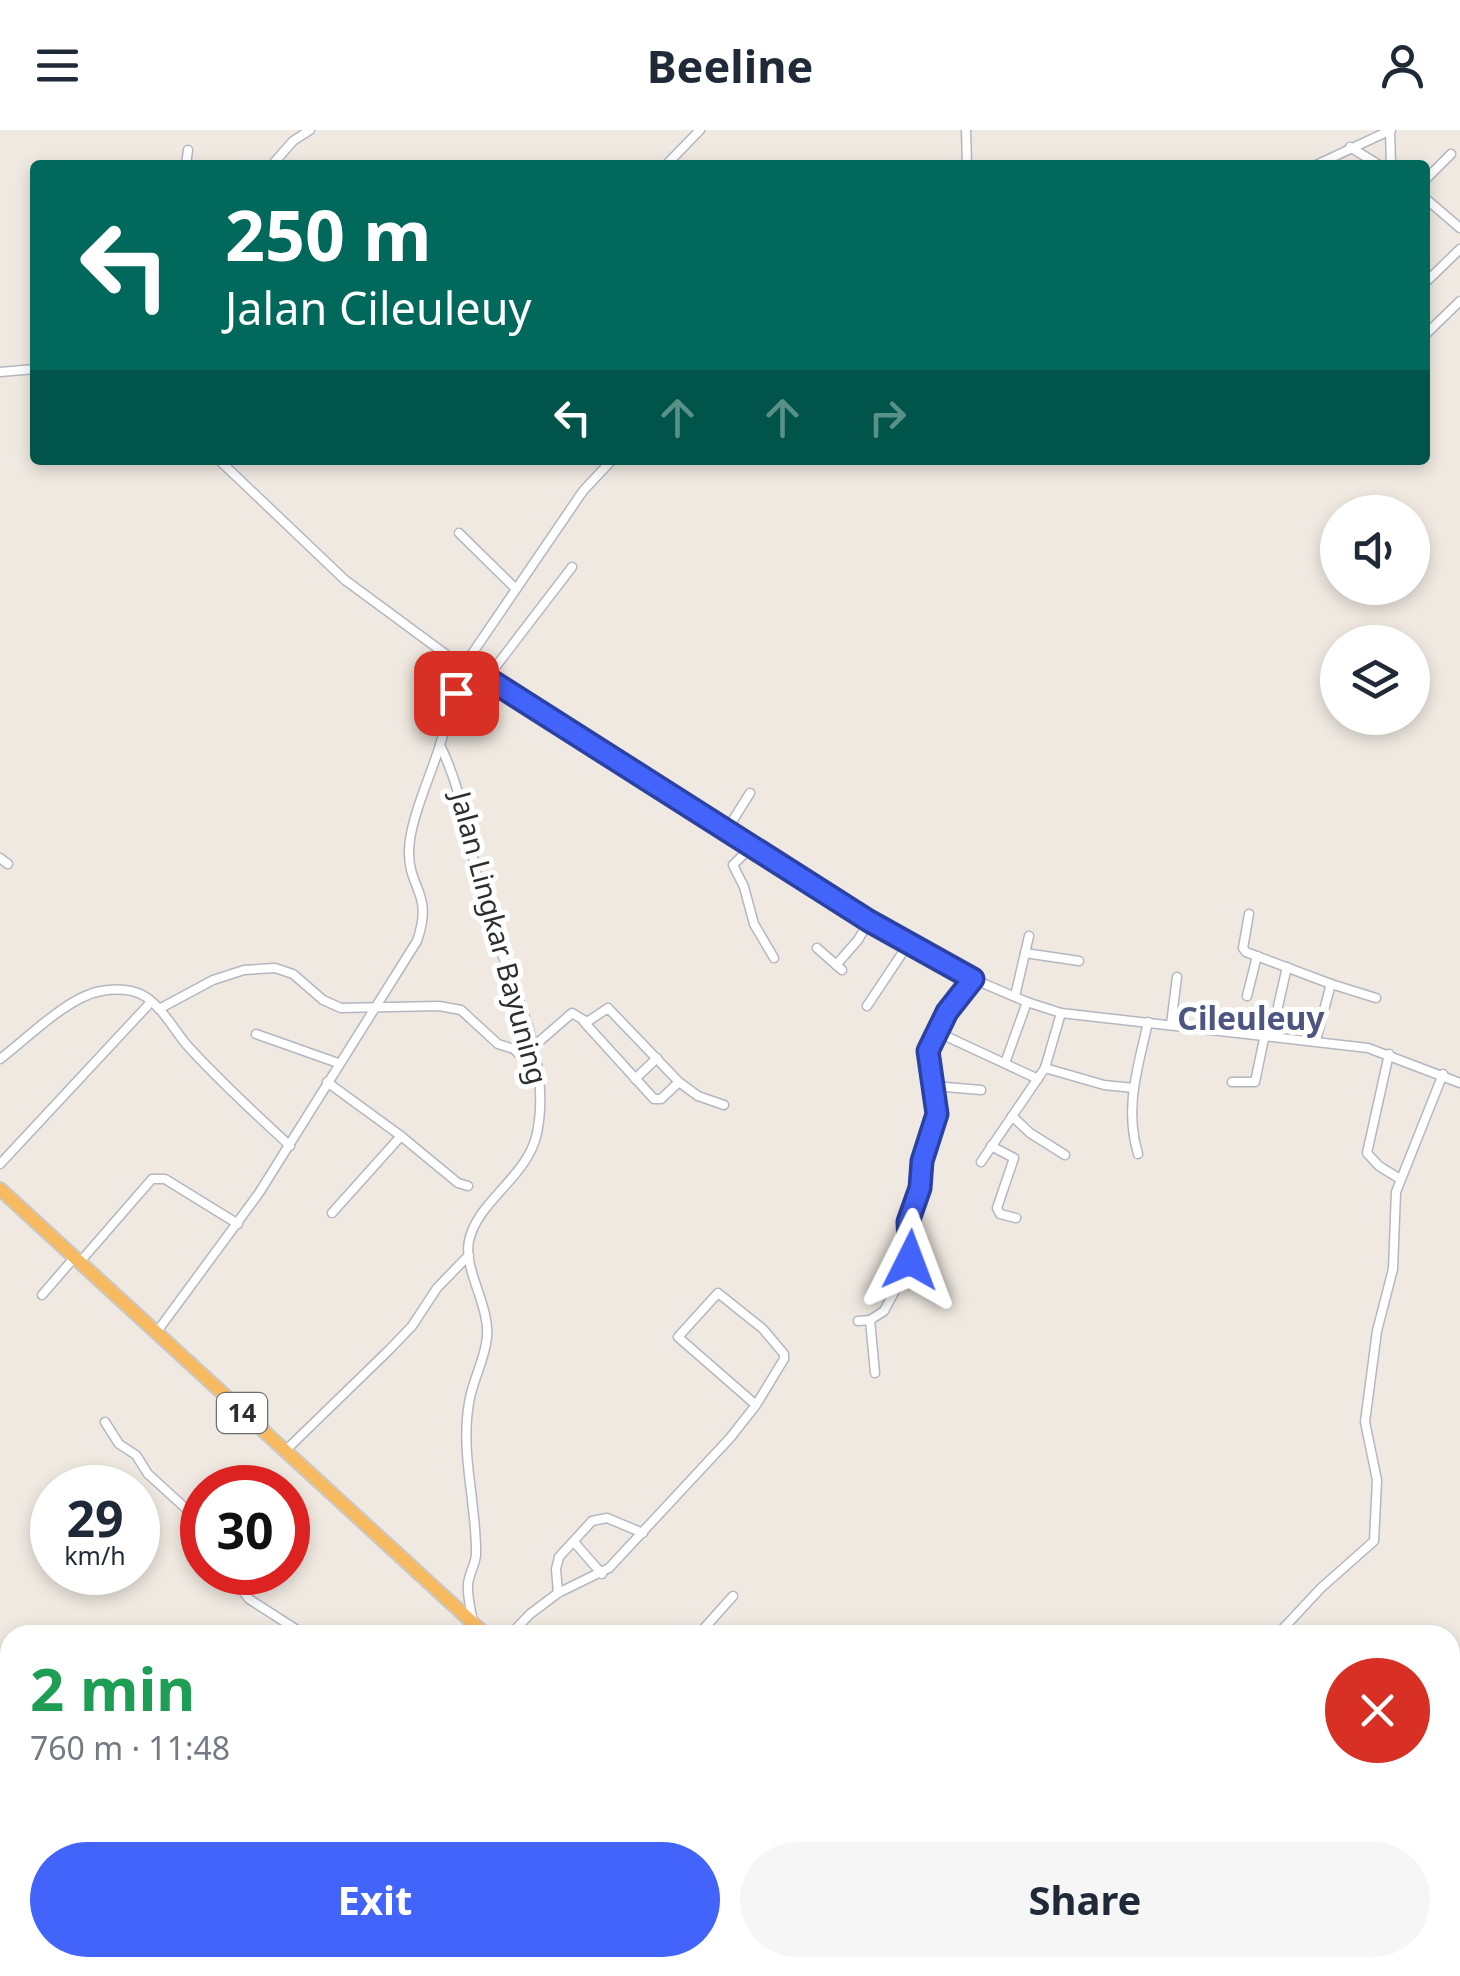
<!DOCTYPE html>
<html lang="en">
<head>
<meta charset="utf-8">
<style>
	:root { --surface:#fff; --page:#f6f6f7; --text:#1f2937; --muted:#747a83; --accent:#4264fb }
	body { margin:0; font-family:"Noto Sans",sans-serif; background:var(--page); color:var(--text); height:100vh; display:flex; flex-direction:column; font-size:38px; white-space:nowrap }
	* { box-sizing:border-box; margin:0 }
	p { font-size:32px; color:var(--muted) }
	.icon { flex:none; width:55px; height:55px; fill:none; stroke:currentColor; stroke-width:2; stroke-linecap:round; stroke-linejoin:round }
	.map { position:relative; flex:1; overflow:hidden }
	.panel { position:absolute; left:0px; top:1495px; width:1460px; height:352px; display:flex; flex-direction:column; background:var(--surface); border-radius:30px 30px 0 0; box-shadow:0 5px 15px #0003 }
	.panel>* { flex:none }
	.guide { position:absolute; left:30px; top:30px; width:1400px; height:305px; border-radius:10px; box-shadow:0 5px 15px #0003; background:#00695c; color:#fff; overflow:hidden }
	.buttons { position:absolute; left:1320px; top:365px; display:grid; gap:20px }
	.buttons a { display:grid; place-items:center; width:110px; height:110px; border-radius:50%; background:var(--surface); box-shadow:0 5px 15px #0003; font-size:50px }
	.speed { position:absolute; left:30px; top:1335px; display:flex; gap:20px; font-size:50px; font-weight:700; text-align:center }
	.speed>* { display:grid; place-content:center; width:130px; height:130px; border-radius:50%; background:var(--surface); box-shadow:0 5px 15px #0003; line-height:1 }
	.speed small { font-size:25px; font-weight:400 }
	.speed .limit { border:15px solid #d22; background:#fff; color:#111 }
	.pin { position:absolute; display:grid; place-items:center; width:85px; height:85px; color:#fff; margin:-42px; border-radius:20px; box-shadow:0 5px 15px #0006 }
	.me { position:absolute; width:110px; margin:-55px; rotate:3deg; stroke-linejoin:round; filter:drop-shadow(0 0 8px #0008) }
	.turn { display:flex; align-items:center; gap:35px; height:210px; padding:0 30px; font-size:45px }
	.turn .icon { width:130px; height:130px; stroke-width:2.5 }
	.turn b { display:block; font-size:70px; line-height:85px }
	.lanes { display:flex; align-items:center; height:95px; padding:0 30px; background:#0003; justify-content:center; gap:50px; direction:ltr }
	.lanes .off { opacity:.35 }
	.round { display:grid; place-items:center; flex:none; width:105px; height:105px; border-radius:52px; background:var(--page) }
	.headline { display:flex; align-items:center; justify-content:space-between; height:170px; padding:0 30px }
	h1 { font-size:60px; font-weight:700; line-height:75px; color:#1e9e55 }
	.action { display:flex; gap:20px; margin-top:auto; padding:20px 30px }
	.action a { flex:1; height:115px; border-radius:60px; background:var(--accent); color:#fff; font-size:40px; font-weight:700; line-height:115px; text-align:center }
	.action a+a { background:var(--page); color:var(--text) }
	header { display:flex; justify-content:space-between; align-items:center; height:130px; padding:0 30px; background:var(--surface); font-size:45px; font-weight:700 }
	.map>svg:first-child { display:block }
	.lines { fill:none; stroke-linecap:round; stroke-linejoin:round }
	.minor-casing { stroke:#b4b7c1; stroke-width:11 }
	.trunk-casing { stroke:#c9c9c9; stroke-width:16 }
	.minor { stroke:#fff; stroke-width:8 }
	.trunk { stroke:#f8ba60; stroke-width:12 }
	.route-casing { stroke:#2b41a3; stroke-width:25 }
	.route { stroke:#4264fb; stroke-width:18 }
	.labels { text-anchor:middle; stroke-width:10; stroke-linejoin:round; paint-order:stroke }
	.shield { fill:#fff; stroke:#6d6d6d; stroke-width:2.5 }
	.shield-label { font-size:25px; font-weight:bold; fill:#2e2e2e }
	.street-label { font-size:28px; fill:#2e2e2e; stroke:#fff }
	.quarter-label { font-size:32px; font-weight:bold; fill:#4d5680; stroke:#fff }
</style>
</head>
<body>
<header><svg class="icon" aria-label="menu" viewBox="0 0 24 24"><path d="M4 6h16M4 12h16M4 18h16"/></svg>Beeline<svg class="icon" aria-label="person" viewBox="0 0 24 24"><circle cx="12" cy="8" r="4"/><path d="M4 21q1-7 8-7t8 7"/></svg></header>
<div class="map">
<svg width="1460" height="1846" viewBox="0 0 1460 1846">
	<rect width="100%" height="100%" fill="#efe9e1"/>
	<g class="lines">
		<g class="minor-casing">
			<g id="minor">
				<polyline points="966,0 967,35"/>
				<polyline points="1390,1 1391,35"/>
				<polyline points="1350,17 1379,35"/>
				<polyline points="186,35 188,20"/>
				<polyline points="272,35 293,11 310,0"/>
				<polyline points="666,35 700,0"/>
				<polyline points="1316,35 1391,0"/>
				<polyline points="1425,50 1451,24"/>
				<polyline points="1425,68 1460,98"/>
				<polyline points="1425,153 1460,119"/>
				<polyline points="1425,205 1460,171"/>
				<polyline points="0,242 35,239"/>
				<polyline points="219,330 345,450 463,537 487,548 728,698 751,717 869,791 973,849 1027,872 1061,883 1368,918 1460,953"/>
				<polyline points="459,403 516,459"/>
				<polyline points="487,548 572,437"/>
				<polyline points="728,698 750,663"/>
				<polyline points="751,717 733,735 744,757 754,794 774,828"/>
				<polyline points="0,728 8,734"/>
				<polyline points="1249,784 1243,818 1246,822 1331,854 1316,910"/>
				<polyline points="817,818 842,840"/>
				<polyline points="1025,823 1079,831"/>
				<polyline points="836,835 858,810 869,791"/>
				<polyline points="1331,854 1376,868"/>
				<polyline points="1015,866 1029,806"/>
				<polyline points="1247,866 1257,826"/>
				<polyline points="867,876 909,813"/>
				<polyline points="1278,876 1287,837"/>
				<polyline points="159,879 213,850 244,840 275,838 293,844 323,870 341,878 439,876 461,880 498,914 514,919 540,947"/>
				<polyline points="584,892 654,969 661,969 679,952"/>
				<polyline points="1171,894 1177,847"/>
				<polyline points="937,902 1038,949"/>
				<polyline points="256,904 338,933"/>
				<polyline points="533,917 572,883 587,892 608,878 679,952 698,966 724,975"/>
				<polyline points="1389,924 1367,1023 1379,1036 1400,1049"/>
				<path d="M0 929C27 909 67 867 101 861 116 858 134 859 146 867 163 879 173 898 186 914 218 950 255 983 290 1016"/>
				<polyline points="1005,933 1027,872"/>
				<polyline points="1045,938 1104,955 1134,958"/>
				<polyline points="635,949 657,928"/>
				<polyline points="327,952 401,1006 332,1083"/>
				<polyline points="1232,952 1255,952 1265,904"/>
				<polyline points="934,956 981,960"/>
				<polyline points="1012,986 1030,1003 1065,1025"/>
				<polyline points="401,1006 458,1053 468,1056"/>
				<polyline points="991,1016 1014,1028 997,1078 1000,1084 1016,1088"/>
				<path d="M1138 1024C1124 977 1138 938 1148 892"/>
				<polyline points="981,1032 1045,938 1061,883"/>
				<polyline points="0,1034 151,872"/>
				<polyline points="79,1133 152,1049 165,1049 238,1094"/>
				<polyline points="42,1165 74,1128"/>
				<polyline points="870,1190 875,1243"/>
				<polyline points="858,1191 870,1190 884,1181 907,1138 911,1118 908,1092 920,1059 922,1031 937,984 928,921 947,882 973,849"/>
				<path d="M156 1203 259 1063 417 811C434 762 408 760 409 720 410 689 431 645 440 615"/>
				<polyline points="105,1292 119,1314 136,1325 148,1344 192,1384 202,1402"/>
				<polyline points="285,1321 389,1220 412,1196 437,1158 469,1125"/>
				<polyline points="574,1412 602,1444"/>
				<polyline points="229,1442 249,1469 305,1505"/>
				<polyline points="558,1463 556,1439 559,1427 592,1391 607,1388 643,1403"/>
				<path d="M473 1492C471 1481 467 1466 468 1454 469 1444 475 1435 476 1425 477 1375 460 1324 469 1273 472 1251 485 1230 487 1207 490 1176 463 1139 469 1111 477 1071 528 1047 537 1003 553 926 507 848 485 776 468 719 467 671 440 615L463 537 583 361 612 330"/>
				<polyline points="638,1501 642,1505"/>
				<polyline points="510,1505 530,1484 558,1463 609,1438 730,1308 756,1275 678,1207 718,1163 763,1199 784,1224 784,1229 756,1275"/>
				<polyline points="698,1505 733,1466"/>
				<polyline points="1277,1505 1321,1458 1374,1411 1377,1350 1365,1292 1377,1201 1393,1139 1396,1062 1443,944"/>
				<polyline points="777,1838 788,1846"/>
				<polyline points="1109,1838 1114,1846"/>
				<polyline points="1267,1838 1273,1846"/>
				<polyline points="287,1846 290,1838"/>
				<polyline points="484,1846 485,1838"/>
				<polyline points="858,1846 866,1838"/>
			</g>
		</g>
		<g class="trunk-casing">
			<g id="trunk">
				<polyline points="0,1059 486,1505"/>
				<polyline points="608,1846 616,1838"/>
			</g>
		</g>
		<use href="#minor" class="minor"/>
		<use href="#trunk" class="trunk"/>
	</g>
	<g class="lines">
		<g class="route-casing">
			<polyline id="route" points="456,563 464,537 487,548 869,791 973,849 947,882 928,921 937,984 922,1031 920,1058 908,1092 910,1130"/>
		</g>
		<use href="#route" class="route"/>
	</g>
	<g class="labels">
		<rect class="shield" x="217" y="1263" width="50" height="40" rx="8"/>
		<g class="shield-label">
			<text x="242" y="1292">14</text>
		</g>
		<g class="street-label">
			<text transform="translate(499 808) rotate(75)" y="10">Jalan Lingkar Bayuning</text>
		</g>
		<g class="quarter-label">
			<text x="1251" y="900">Cileuleuy</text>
		</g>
	</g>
</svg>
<div class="buttons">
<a><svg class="icon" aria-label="sound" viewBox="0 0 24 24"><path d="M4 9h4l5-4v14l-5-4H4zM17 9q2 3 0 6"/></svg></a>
<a><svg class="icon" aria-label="layers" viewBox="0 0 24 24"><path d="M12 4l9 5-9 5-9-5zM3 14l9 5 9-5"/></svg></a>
</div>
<div class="speed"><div>29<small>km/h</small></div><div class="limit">30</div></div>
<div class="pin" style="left:456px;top:563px;background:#d93025"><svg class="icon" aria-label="arrive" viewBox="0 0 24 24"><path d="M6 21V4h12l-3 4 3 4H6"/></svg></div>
<svg class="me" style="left:910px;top:1130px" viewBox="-20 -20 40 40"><path d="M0-17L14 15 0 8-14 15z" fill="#4264fb" stroke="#fff" stroke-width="4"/></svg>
<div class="guide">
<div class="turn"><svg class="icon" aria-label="left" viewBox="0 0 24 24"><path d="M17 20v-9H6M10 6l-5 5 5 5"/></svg><div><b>250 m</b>Jalan Cileuleuy</div></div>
<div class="lanes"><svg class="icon" aria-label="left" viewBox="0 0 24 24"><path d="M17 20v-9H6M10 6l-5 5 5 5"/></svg><svg class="icon off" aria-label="ahead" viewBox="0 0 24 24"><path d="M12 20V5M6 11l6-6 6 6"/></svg><svg class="icon off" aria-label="ahead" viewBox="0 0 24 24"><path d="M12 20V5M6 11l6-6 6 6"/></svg><svg class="icon off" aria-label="right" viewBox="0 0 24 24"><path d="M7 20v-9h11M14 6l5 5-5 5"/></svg></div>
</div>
<section class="panel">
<div class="headline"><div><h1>2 min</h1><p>760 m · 11:48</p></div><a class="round" style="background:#d93025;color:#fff"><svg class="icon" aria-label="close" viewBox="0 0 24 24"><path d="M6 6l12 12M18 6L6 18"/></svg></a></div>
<div class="action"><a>Exit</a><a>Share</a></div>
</section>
</div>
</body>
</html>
